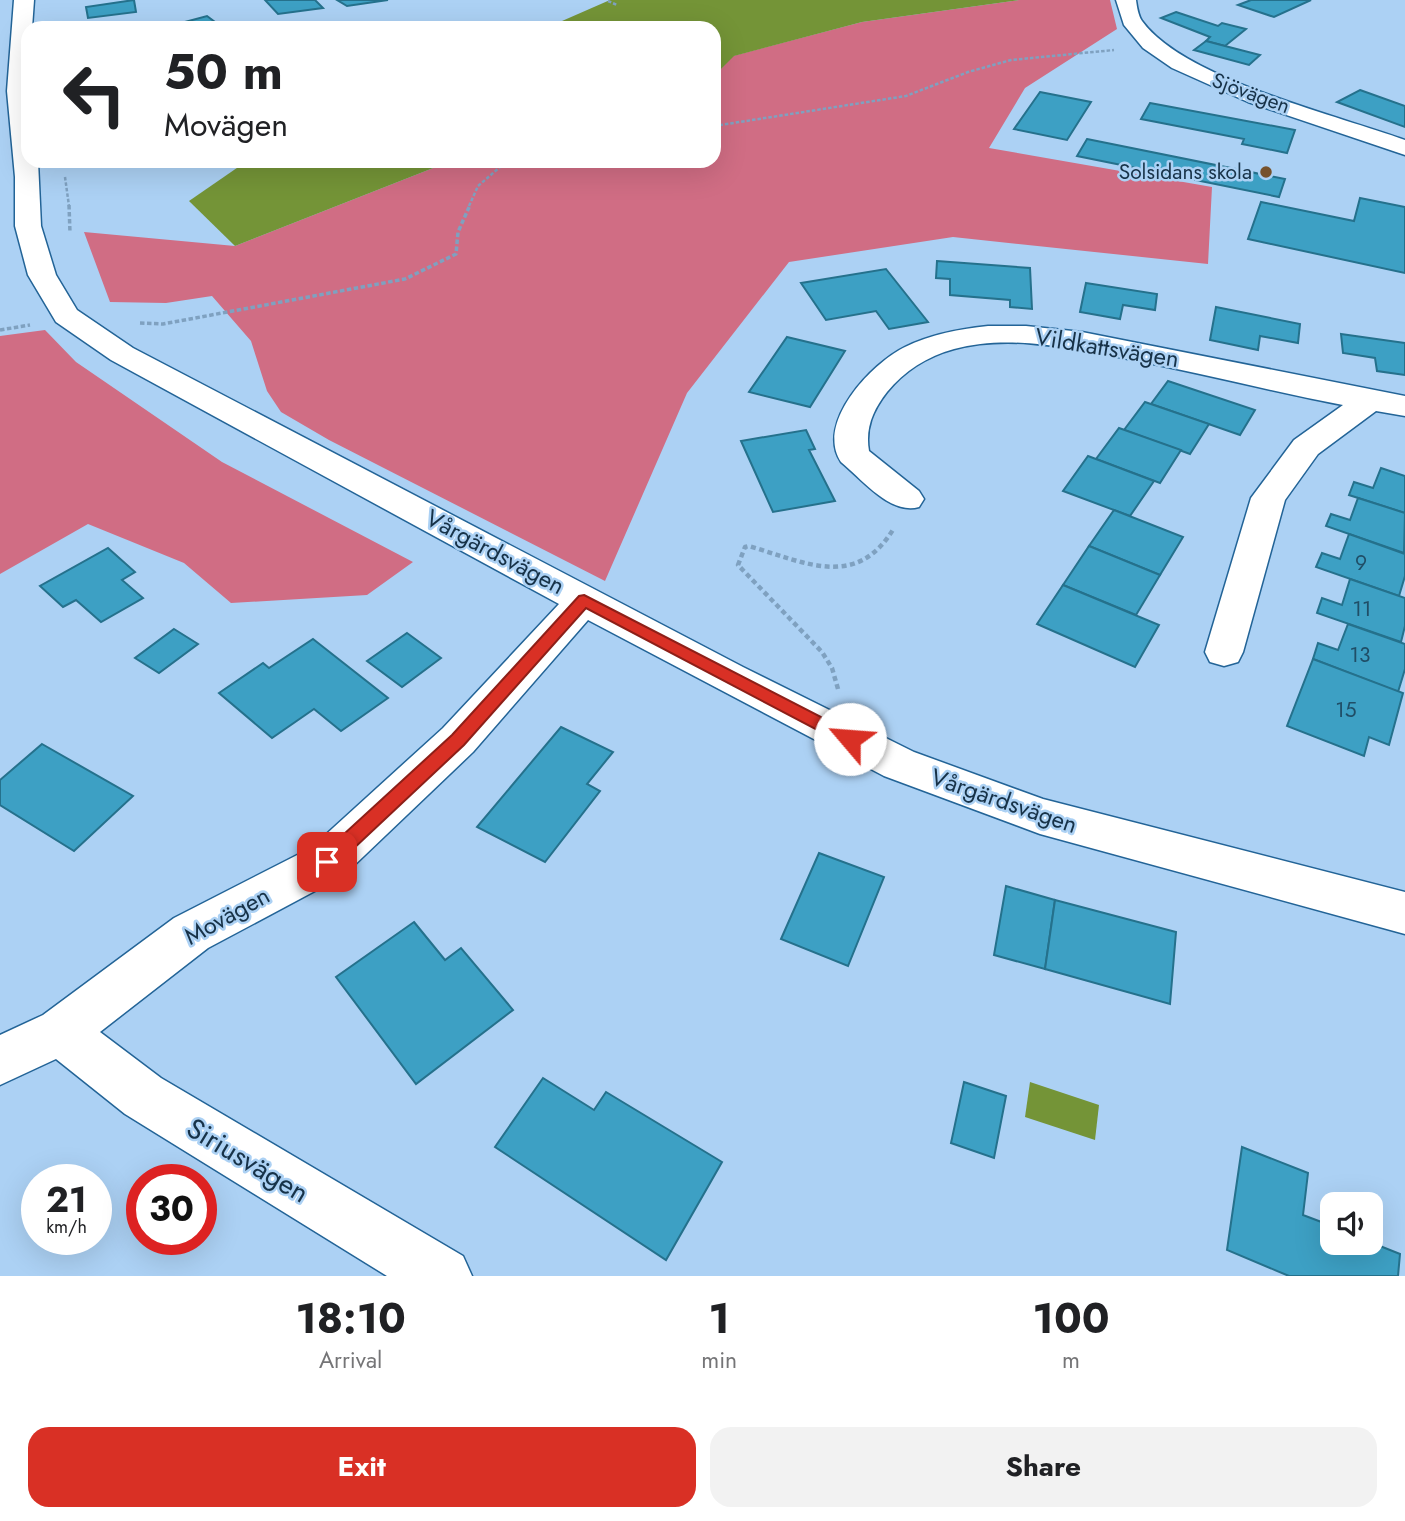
<!DOCTYPE html>
<html lang="en">
<head>
<meta charset="utf-8">
<style>
	:root { --surface:#fff; --page:#f2f2f2; --text:#202124; --muted:#757577; --accent:#d93025 }
	body { margin:0; font-family:Jost,sans-serif; background:var(--page); color:var(--text); height:100vh; display:flex; flex-direction:column; font-size:26px; white-space:nowrap }
	* { box-sizing:border-box; margin:0 }
	p { font-size:23px; color:var(--muted) }
	.icon { flex:none; width:38px; height:38px; fill:none; stroke:currentColor; stroke-width:2; stroke-linecap:round; stroke-linejoin:round }
	.map { position:relative; height:1276px; overflow:hidden }
	.side { display:flex; flex-direction:column; background:var(--surface); flex:1 }
	.side>* { flex:none }
	.hud { position:absolute; left:21px; top:21px; width:700px; height:147px; border-radius:21px; box-shadow:0 7px 28px #0002; background:#fff; color:var(--text); overflow:hidden }
	.controls { position:absolute; left:1320px; top:1192px; display:grid; gap:14px }
	.controls a { display:grid; place-items:center; width:63px; height:63px; border-radius:14px; background:var(--surface); box-shadow:0 7px 28px #0002; font-size:35px }
	.speed { position:absolute; left:21px; top:1164px; display:flex; gap:14px; font-size:35px; font-weight:700; text-align:center }
	.speed>* { display:grid; place-content:center; width:91px; height:91px; border-radius:50%; background:var(--surface); box-shadow:0 7px 28px #0002; line-height:1 }
	.speed small { font-size:18px; font-weight:400 }
	.speed .limit { border:10px solid #d22; background:#fff; color:#111 }
	.pin { position:absolute; display:grid; place-items:center; width:60px; height:60px; color:#fff; margin:-30px; border-radius:14px; box-shadow:0 4px 10px #0006 }
	.me { position:absolute; width:77px; margin:-38px; rotate:297deg; stroke-linejoin:round; filter:drop-shadow(0 0 5px #0008) }
	.turn { display:flex; align-items:center; gap:24px; height:147px; padding:0 28px; font-size:32px }
	.turn .icon { width:91px; height:91px; stroke-width:2.5 }
	.turn b { display:block; font-size:49px; line-height:60px }
	.eta { display:flex; justify-content:space-evenly; align-items:center; height:119px; text-align:center }
	.eta b { font-size:42px; font-weight:700; line-height:49px }
	.button { display:flex; gap:14px; margin-top:auto; padding:14px 28px }
	.button a { flex:1; height:80px; border-radius:21px; background:var(--accent); color:#fff; font-size:28px; font-weight:700; line-height:80px; text-align:center }
	.button a+a { background:var(--page); color:var(--text) }
	.map>svg:first-child { display:block }
	.forest { fill:#d06d84 }
	.water { fill:#749437 }
	.building { fill:#3da0c4; stroke:#25718c; stroke-width:2 }
	.lines { fill:none; stroke-linecap:round; stroke-linejoin:round }
	.minor-casing { stroke:#236497; stroke-width:3 }
	.path-far2 { stroke:#7fa1c0; stroke-width:2.5; stroke-dasharray:3.5 2; stroke-linecap:butt }
	.path-far1 { stroke:#7fa1c0; stroke-width:3.5; stroke-dasharray:4.5 2.5; stroke-linecap:butt }
	.path { stroke:#7fa1c0; stroke-width:4.5; stroke-dasharray:5 3.5; stroke-linecap:butt }
	.minor { fill:#fff; fill-rule:evenodd }
	.route { fill:#d93025; stroke:#8d1f18; stroke-width:2 }
	.poi-dot { fill:#76522c; stroke:#acd1f4; stroke-width:2.5 }
	.labels { text-anchor:middle; stroke-width:5; stroke-linejoin:round; paint-order:stroke }
	.far-street-label { font-size:21px; fill:#173248; stroke:#acd1f4 }
	.far-poi-label { font-size:21px; fill:#173248; stroke:#acd1f4; text-anchor:end }
	.number-label { font-size:21px; fill:#204e67 }
	.street-label { font-size:24px; fill:#173248; stroke:#acd1f4 }
	.near-street-label { font-size:28px; fill:#173248; stroke:#acd1f4 }
</style>
</head>
<body>
<div class="map">
<svg width="1405" height="1276" viewBox="0 0 1405 1276">
	<rect width="100%" height="100%" fill="#acd1f4"/>
	<g class="forest">
		<polygon points="1019,0 1110,0 1117,29 1025,88 989,148 1212,187 1208,264 953,237 789,262 687,393 605,581 329,440 281,412 267,391 251,341 212,296 166,303 110,302 84,232 235,246 451,161 714,161 714,76 733,56 862,22"/>
		<polygon points="45,330 76,362 222,462 413,562 367,595 231,603 184,563 88,524 0,574 0,336"/>
	</g>
	<g class="water">
		<polygon points="610,0 1019,0 862,22 734,56 714,76 714,28 546,28"/>
		<polygon points="247,161 451,161 235,246 189,201"/>
		<polygon points="1030,1082 1099,1105 1095,1140 1025,1117"/>
	</g>
	<g class="building">
		<polygon points="134,0 136,12 88,18 86,7"/>
		<polygon points="265,0 315,0 323,8 278,14"/>
		<polygon points="337,0 388,0 347,6"/>
		<polygon points="1251,0 1311,0 1274,17 1238,5"/>
		<polygon points="1176,12 1218,26 1222,23 1246,29 1225,46 1206,41 1210,37 1161,18"/>
		<polygon points="207,16 223,28 166,27"/>
		<polygon points="1206,41 1225,46 1260,55 1249,65 1194,50"/>
		<polygon points="1360,90 1405,106 1405,127 1337,102"/>
		<polygon points="1040,92 1091,102 1067,140 1014,129"/>
		<polygon points="1150,103 1295,130 1287,153 1242,144 1244,139 1141,119"/>
		<polygon points="1087,139 1285,179 1279,197 1077,156"/>
		<polygon points="1360,198 1405,207 1405,273 1248,239 1261,202 1354,221"/>
		<polygon points="937,261 1030,268 1032,309 1010,307 1010,300 950,295 950,279 936,278"/>
		<polygon points="886,269 928,322 889,329 876,311 826,320 801,283"/>
		<polygon points="1086,283 1157,294 1155,310 1123,305 1120,319 1080,312"/>
		<polygon points="1216,307 1300,324 1298,343 1260,336 1258,350 1210,340"/>
		<polygon points="1341,334 1405,343 1405,375 1377,371 1375,358 1343,353"/>
		<polygon points="787,337 845,351 810,407 749,392"/>
		<polygon points="1168,381 1255,410 1240,435 1151,404"/>
		<polygon points="1145,402 1209,424 1190,454 1124,430"/>
		<polygon points="1119,428 1181,450 1160,483 1096,459"/>
		<polygon points="806,430 815,449 809,450 835,501 773,512 741,441"/>
		<polygon points="1088,456 1154,481 1130,516 1063,491"/>
		<polygon points="1381,468 1405,476 1405,513 1349,495 1354,482 1373,488"/>
		<polygon points="1358,498 1405,513 1404,553 1326,526 1331,514 1350,520"/>
		<polygon points="1114,510 1183,537 1160,575 1089,546"/>
		<polygon points="1349,534 1405,554 1405,576 1399,596 1316,567 1322,553 1340,559"/>
		<polygon points="1089,546 1160,575 1136,615 1063,585"/>
		<polygon points="108,548 135,572 122,580 143,598 101,622 76,600 63,607 40,586"/>
		<polygon points="1350,579 1405,598 1405,626 1401,642 1317,613 1322,598 1342,605"/>
		<polygon points="1063,585 1159,625 1135,667 1037,624"/>
		<polygon points="1348,624 1405,644 1405,669 1398,692 1313,659 1318,643 1338,650"/>
		<polygon points="174,629 198,644 159,673 135,658"/>
		<polygon points="407,633 441,658 402,687 367,661"/>
		<polygon points="313,639 388,698 341,731 314,709 272,738 219,693 263,663 269,668"/>
		<polygon points="1313,659 1403,693 1389,745 1369,737 1364,756 1287,726"/>
		<polygon points="561,727 613,752 587,784 600,791 545,862 477,827"/>
		<polygon points="42,744 133,796 74,851 0,805 0,780"/>
		<polygon points="819,853 884,877 848,966 781,939"/>
		<polygon points="1006,886 1055,900 1045,969 994,955"/>
		<polygon points="1055,900 1176,932 1170,1004 1045,969"/>
		<polygon points="414,922 445,960 461,948 513,1010 416,1084 336,977"/>
		<polygon points="543,1078 594,1110 606,1092 722,1162 666,1260 495,1147"/>
		<polygon points="964,1082 1006,1096 994,1158 951,1143"/>
		<polygon points="1242,1147 1308,1173 1303,1215 1332,1226 1332,1242 1370,1242 1400,1254 1398,1276 1289,1276 1227,1250"/>
	</g>
	<g class="lines">
		<g class="minor-casing">
			<g id="minor">
				<polygon points="14,0 34,0 32,28 28,28 28,161 38,161 41,226 56,275 77,310 133,348 743,667 914,752 1043,799 1405,892 1405,934 1040,834 884,776 588,620 473,752 343,876 208,948 100,1032 161,1078 463,1256 472,1276 387,1276 125,1114 56,1059 0,1085 0,1035 43,1015 174,918 311,848 443,728 559,604 111,360 56,322 28,275 15,226 15,177 7,91"/>
				<path d="M1116 0H1136C1137 7 1138 15 1142 21 1184 79 1336 115 1405 140V155L1248 102 1172 68 1143 48 1124 25Z"/>
				<path d="M988 326H1026L1082 332 1405 396V416L1376 411 1318 454 1285 500 1243 652 1238 662 1224 666 1210 662 1205 652 1251 498 1294 440 1343 405C1270 391 1197 372 1123 358 1069 348 1009 334 954 349 928 356 904 371 887 392 873 410 865 428 869 451L919 491 924 499 919 507C890 515 863 480 841 462 815 423 872 363 905 347 931 334 960 329 988 326Z"/>
			</g>
		</g>
		<g class="path-far2">
			<polyline points="608,1 617,5"/>
			<polyline points="714,126 906,96 968,72 1011,60 1114,50"/>
			<polyline points="65,177 69,206"/>
			<polyline points="469,206 478,186 507,161"/>
		</g>
		<g class="path-far1">
			<polyline points="69,205 70,233"/>
			<polyline points="140,323 163,324 405,279 456,254 458,232 470,205"/>
			<polyline points="0,330 30,325"/>
		</g>
		<path class="path" d="M838 689 832 668 822 652 738 565 745 547 749 546C806 563 857 590 894 528"/>
		<use href="#minor" class="minor"/>
	</g>
	<polygon class="route" points="584,595 856,735 859,739 856,744 844,744 586,608 464,745 334,867 327,870 320,867 318,862 320,856 452,735 579,596"/>
	<circle class="poi-dot" cx="1266" cy="172" r="7"/>
	<g class="labels">
		<g class="far-street-label">
			<text transform="translate(1251 93) rotate(20)" y="7">Sjövägen</text>
		</g>
		<g class="far-poi-label">
			<text x="1252" y="179">Solsidans skola</text>
		</g>
		<g class="number-label">
			<text x="1361" y="570">9</text>
			<text x="1362" y="616">11</text>
			<text x="1360" y="662">13</text>
			<text x="1346" y="717">15</text>
		</g>
		<g class="street-label">
			<text transform="translate(1107 348) rotate(9)" y="8">Vildkattsvägen</text>
			<text transform="translate(495 552) rotate(28)" y="8">Vårgärdsvägen</text>
			<text transform="translate(1004 801) rotate(19)" y="8">Vårgärdsvägen</text>
			<text transform="translate(227 916) rotate(-29)" y="8">Movägen</text>
		</g>
		<g class="near-street-label">
			<text transform="translate(248 1160) rotate(31)" y="10">Siriusvägen</text>
		</g>
	</g>
</svg>
<div class="controls">
<a><svg class="icon" aria-label="sound" viewBox="0 0 24 24"><path d="M4 9h4l5-4v14l-5-4H4zM17 9q2 3 0 6"/></svg></a>
</div>
<div class="speed"><div>21<small>km/h</small></div><div class="limit">30</div></div>
<div class="pin" style="left:327px;top:862px;background:#d93025"><svg class="icon" aria-label="arrive" viewBox="0 0 24 24"><path d="M6 21V4h12l-3 4 3 4H6"/></svg></div>
<svg class="me" style="left:850px;top:739px" viewBox="-20 -20 40 40"><circle r="19" fill="#fff"/><path d="M0-13L10 11 0 6-10 11z" fill="#d93025"/></svg>
<div class="hud">
<div class="turn"><svg class="icon" aria-label="left" viewBox="0 0 24 24"><path d="M17 20v-9H6M10 6l-5 5 5 5"/></svg><div><b>50 m</b>Movägen</div></div>
</div>
</div>
<section class="side">
<div class="eta">
<div><b>18:10</b><p>Arrival</p></div>
<div><b>1</b><p>min</p></div>
<div><b>100</b><p>m</p></div>
</div>
<div class="button"><a>Exit</a><a>Share</a></div>
</section>
</body>
</html>
